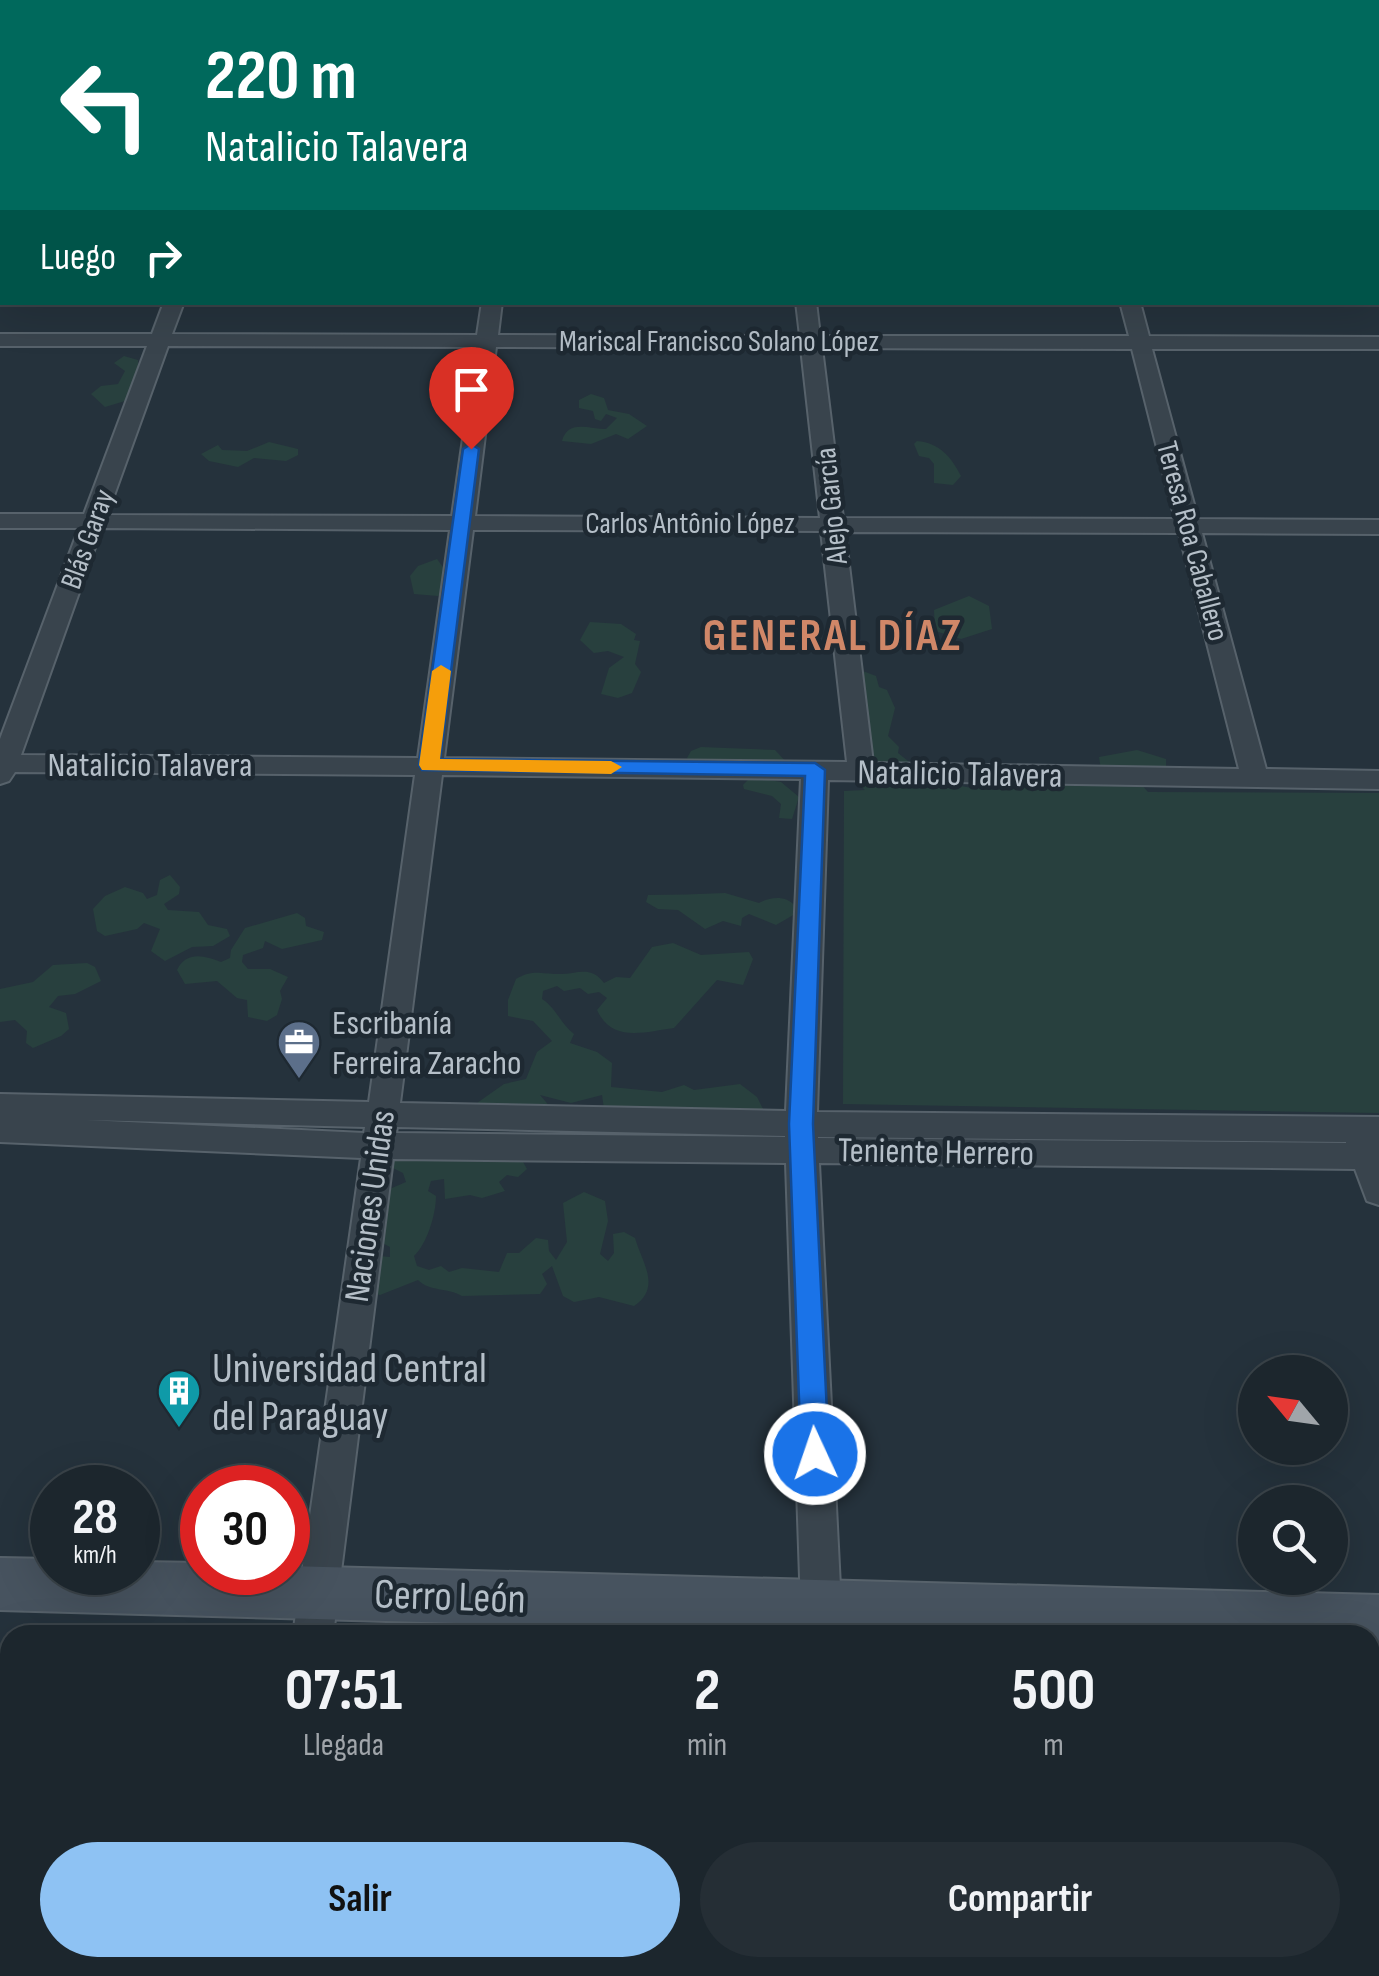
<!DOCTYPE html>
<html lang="es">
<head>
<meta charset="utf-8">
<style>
	:root { --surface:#1c262d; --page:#252e35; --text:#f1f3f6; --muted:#a0a5aa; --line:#3a4349; --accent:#8ec2f3 }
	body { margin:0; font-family:"Sofia Sans Condensed",sans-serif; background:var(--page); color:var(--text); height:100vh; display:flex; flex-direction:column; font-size:38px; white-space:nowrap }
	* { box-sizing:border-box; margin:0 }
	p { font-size:32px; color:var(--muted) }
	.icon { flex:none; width:55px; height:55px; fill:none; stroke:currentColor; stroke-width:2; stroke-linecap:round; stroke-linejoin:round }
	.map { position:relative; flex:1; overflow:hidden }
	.details { position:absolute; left:0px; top:1625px; width:1380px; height:352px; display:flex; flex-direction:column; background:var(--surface); border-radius:30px 30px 0 0; box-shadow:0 10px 40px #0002,0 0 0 2px var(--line) }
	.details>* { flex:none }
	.banner { position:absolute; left:0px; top:0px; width:1380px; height:305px; box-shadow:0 10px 40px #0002,0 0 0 2px var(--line); background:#00695c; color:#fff; overflow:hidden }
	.needle { width:65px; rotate:299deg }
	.controls { position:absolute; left:1238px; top:1355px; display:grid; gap:20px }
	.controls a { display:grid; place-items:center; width:110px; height:110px; border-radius:50%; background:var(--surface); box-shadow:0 10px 40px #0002,0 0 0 2px var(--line); font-size:50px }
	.speed { position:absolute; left:30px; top:1465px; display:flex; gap:20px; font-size:50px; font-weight:700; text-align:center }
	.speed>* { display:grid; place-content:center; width:130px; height:130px; border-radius:50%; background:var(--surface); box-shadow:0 10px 40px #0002,0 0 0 2px var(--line); line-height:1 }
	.speed small { font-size:25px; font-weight:400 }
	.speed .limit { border:15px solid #d22; background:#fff; color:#111 }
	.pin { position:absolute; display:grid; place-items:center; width:85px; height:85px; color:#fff; margin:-102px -42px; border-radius:50% 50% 50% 0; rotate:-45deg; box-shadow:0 0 10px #0007 }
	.pin .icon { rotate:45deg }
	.me { position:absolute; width:110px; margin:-55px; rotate:357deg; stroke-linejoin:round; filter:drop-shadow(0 0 8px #0008) }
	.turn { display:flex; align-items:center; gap:35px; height:210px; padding:0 40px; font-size:45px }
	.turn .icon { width:130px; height:130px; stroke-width:2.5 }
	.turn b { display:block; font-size:70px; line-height:85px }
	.then { display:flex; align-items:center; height:95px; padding:0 40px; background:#0003; gap:20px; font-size:38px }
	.eta { display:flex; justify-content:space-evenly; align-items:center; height:170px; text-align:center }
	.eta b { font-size:60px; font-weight:700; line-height:70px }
	.button { display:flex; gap:20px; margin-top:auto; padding:20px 40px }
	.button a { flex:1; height:115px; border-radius:60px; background:var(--accent); color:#111; font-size:40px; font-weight:700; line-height:115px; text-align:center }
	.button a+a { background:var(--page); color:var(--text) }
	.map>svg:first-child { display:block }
	.green { fill:#28403e }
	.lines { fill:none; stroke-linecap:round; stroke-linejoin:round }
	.street-casing { stroke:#57626b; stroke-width:4 }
	.secondary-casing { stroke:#57626b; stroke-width:4 }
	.street { fill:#39444d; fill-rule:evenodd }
	.secondary { fill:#47535f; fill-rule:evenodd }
	.route { fill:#1a73e8; stroke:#114b97; stroke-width:2.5 }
	.slow { fill:#f59e0b }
	.labels { text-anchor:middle; stroke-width:9; stroke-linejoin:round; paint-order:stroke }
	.far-street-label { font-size:30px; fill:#b5bfc8; stroke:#1e2932 }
	.street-label { font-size:35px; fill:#b5bfc8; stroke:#1e2932 }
	.poi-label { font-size:35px; fill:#b5bfc8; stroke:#1e2932; text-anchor:start }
	.near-poi-label { font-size:42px; fill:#b5bfc8; stroke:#1e2932; text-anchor:start }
	.near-street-label { font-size:42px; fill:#b5bfc8; stroke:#1e2932 }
	.district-label { font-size:45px; font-weight:bold; letter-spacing:2.5px; fill:#d08768; stroke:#1e2932 }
</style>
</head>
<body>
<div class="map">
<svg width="1379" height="1976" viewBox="0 0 1379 1976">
	<rect width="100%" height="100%" fill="#25323c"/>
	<g class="green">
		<polygon points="124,356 138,360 138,370 146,377 125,401 105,407 91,394 101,386 118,384 125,371 114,363"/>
		<path d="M591 394 604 398 608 410 629 414 647 426 628 439 616 434 591 444 562 441C568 419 589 429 606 429L617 418 606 414 601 421 595 419 593 411 579 408V400Z"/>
		<path d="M917 441C940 443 951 457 961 476L953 485 934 483V464L929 458 919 456 914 444Z"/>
		<polygon points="269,442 298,449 298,455 286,461 254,458 238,467 209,461 201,454 218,445 222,450 247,451"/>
		<polygon points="437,559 445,570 448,587 438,596 414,594 410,576 418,566"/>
		<polygon points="969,596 989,606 992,629 961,639 935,631 934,610"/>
		<polygon points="590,622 621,624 636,634 634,640 640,641 635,664 641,672 632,693 618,698 601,694 609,668 624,657 608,651 594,653 580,640"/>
		<polygon points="860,670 876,676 879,687 887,690 895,708 888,736 899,747 898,753 933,781 972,788 985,778 1101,770 1099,757 1137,750 1166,759 1166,776 1139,782 1148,792 1379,793 1379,1113 843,1104 844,791 865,790 861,786 865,779"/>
		<polygon points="701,747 775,750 789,765 696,766 687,758 691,751"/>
		<polygon points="751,777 781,782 799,797 792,819 779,818 781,804 772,796 744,789 743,785"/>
		<polygon points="170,875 180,887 179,894 164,904 168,910 199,912 208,925 227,929 230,936 213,946 192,947 165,961 151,951 160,929 144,923 137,929 105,936 97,931 93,909 105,896 125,887 143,893 147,899 157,895 160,880"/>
		<path d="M725 893 759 903C770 897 786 895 795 906V914L776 925 749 914 742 918 741 926 723 921 705 929 678 910 658 909 646 902 648 895C674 895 699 894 725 893Z"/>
		<path d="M297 913 305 918 306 926 324 932 322 940 282 949 265 941 263 948 243 955 242 962 248 969H270L288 977 280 991 282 999 277 1015 267 1021 248 1017 247 1000 237 998 217 981 185 984 177 970C186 951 204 955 221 962L230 958 231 950 245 928Z"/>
		<path d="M673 943 701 955 749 952 753 959 743 985 717 980 674 1028C644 1032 612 1043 597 1010L607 998 599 992 588 994 580 988 564 991 557 986 543 991 542 999C557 1009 560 1023 574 1034L570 1043 597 1052 612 1063 611 1087 662 1092 684 1085 694 1090 740 1084 757 1097 766 1115 604 1109 602 1095 571 1103 540 1095 551 1108 530 1129 507 1130 480 1114 477 1103 504 1084 526 1079 537 1052 552 1041 533 1021 508 1016V1000L516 979C533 969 540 974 558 974 576 975 590 964 604 983L616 977 630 978 652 947Z"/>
		<polygon points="87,963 95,967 101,981 75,994 58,996 49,1007 66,1013 69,1029 61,1036 33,1048 26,1043 27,1031 15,1020 0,1022 0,989 33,982 53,965"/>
		<path d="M498 1149 518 1153 527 1169 518 1177 507 1175 499 1182 505 1191 482 1198 470 1195 445 1199 444 1179 431 1181 428 1191 436 1196C436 1214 427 1244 414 1256L417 1266 429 1270 441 1266 449 1272 462 1268 499 1272 507 1253H519L536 1238 548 1240 549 1251 556 1260 567 1242 563 1203 584 1192 605 1201 608 1221 600 1254 608 1261 614 1253 613 1234 624 1232 635 1238C642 1263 662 1287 634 1306L599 1297 574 1302 563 1296 552 1266 542 1274 547 1284 540 1294 462 1296C447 1287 430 1292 418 1280L380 1295 367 1292 378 1256 390 1257V1247L371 1237 385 1191 406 1182 403 1173 393 1168 392 1159 461 1151 479 1161Z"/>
	</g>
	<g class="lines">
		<g class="street-casing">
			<g id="street">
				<polygon points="693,0 709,0 710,2 695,2"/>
				<polygon points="1111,0 1127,0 1129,2 1113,2"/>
				<rect x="1378" y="47" width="1" height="10"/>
				<rect x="1378" y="179" width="1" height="10"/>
				<rect x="1378" y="246" width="1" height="12"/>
				<path d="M164 302H184L172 334 477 335 482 302H502L498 335 800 336 796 302H816L820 336H1129L1120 302H1140L1149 336 1379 337V349H1152L1198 519 1379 520V534L1202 533 1266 769 1379 771V789L828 780 817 1112 1379 1117V1205L1367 1201 1355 1169 819 1163 841 1607 835 1620 821 1626 807 1620 801 1607 786 1163 393 1159 333 1635H293L361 1158 0 1142V1094L369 1102 415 775 15 772 9 781 0 784V739L79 528H0V514H84L147 346H0V334H152ZM168 346 476 347 452 516 107 515ZM496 347 801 348 820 518 475 516ZM822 348 1132 349 1175 519 843 518ZM102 528 450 530 418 758 21 755ZM473 530 821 531 847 762 444 758ZM845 532 1179 533 1239 769 873 763ZM442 775 801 779 786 1111 400 1103ZM86 1120 365 1127 364 1133ZM397 1127 785 1136V1137L396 1133ZM818 1137 1346 1142V1143L818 1138Z"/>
				<polygon points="246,1968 290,1968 289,1976 245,1976"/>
				<rect x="838" y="1968" width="44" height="8"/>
			</g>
		</g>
		<g class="secondary-casing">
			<g id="secondary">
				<polygon points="264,0 343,0 263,2"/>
				<polygon points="361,0 383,0 383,2 362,2"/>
				<polygon points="499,0 585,0 498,2"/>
				<polygon points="0,15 2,16 2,29 0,29"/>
				<rect x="1378" y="102" width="1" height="14"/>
				<polygon points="0,161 2,162 2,177 0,177"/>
				<rect x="1378" y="258" width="1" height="16"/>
				<rect x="0" y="259" width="2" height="16"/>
				<polygon points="0,1558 52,1559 52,1572 138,1572 138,1562 202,1563 202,1572 288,1572 288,1566 1379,1595 1379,1649 1370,1649 1370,1635 883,1635 0,1610"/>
			</g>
		</g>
		<use href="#street" class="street"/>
		<use href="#secondary" class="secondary"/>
	</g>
	<polygon class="route" points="471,444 479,449 440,759 815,763 825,770 813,1124 829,1454 825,1463 815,1467 805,1463 801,1454 789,1124 805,776 422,770 419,765 463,449"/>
	<polygon class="slow" points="441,665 451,671 440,759 611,761 622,767 611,774 422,770 419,765 432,671"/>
	<defs>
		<g id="office-pin" transform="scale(2.25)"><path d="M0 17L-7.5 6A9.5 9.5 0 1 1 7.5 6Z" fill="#5c6f8a" stroke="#1e2932"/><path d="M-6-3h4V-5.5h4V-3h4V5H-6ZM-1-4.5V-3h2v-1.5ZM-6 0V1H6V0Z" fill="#fff"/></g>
		<g id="building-pin" transform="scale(2.25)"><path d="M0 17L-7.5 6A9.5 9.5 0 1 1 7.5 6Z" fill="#0f9aa8" stroke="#1e2932"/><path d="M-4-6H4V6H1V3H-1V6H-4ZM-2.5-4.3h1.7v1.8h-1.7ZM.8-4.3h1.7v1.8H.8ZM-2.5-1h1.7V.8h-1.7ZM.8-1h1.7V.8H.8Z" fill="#fff"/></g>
	</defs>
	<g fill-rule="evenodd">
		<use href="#office-pin" x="299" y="1042"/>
		<use href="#building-pin" x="179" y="1391"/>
	</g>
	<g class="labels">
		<g class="far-street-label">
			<text x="719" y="351">Mariscal Francisco Solano López</text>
			<text transform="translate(831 506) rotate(-96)" y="10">Alejo García</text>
			<text x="690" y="533">Carlos Antônio López</text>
			<text transform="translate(87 539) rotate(-70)" y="10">Blás Garay</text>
			<text transform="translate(1193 541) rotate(75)" y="10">Teresa Roa Caballero</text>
		</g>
		<g class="street-label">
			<text x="150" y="776">Natalicio Talavera</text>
			<text transform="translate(960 773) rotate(1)" y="12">Natalicio Talavera</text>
			<text transform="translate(936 1151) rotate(1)" y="12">Teniente Herrero</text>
			<text transform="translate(369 1206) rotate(-82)" y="12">Naciones Unidas</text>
		</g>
		<g class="poi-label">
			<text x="332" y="1034">Escribanía<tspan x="332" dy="40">Ferreira Zaracho</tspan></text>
		</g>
		<g class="near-poi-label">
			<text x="212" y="1382">Universidad Central<tspan x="212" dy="48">del Paraguay</tspan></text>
		</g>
		<g class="near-street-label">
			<text transform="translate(450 1595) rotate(2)" y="15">Cerro León</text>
		</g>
		<g class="district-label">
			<text x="833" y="650">GENERAL DÍAZ</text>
		</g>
	</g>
</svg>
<div class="controls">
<a><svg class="needle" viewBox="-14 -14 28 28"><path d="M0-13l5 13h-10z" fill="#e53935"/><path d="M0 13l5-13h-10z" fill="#a0a5aa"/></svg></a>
<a><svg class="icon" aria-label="search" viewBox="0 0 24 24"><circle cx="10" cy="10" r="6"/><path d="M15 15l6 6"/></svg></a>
</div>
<div class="speed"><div>28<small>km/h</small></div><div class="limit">30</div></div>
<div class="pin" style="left:471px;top:449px;background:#d93025"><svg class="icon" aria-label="arrive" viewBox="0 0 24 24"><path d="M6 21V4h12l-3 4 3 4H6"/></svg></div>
<svg class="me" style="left:815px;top:1454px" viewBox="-20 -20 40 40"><circle r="17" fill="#1a73e8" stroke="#fff" stroke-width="3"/><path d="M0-11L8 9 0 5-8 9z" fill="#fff"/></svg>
<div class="banner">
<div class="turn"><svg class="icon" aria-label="left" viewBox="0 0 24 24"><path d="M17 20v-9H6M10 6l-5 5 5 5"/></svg><div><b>220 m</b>Natalicio Talavera</div></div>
<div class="then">Luego<svg class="icon" aria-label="right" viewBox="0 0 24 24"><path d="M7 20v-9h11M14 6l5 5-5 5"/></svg></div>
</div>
<section class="details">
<div class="eta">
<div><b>07:51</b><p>Llegada</p></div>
<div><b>2</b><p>min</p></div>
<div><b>500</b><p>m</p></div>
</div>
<div class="button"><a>Salir</a><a>Compartir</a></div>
</section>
</div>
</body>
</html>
